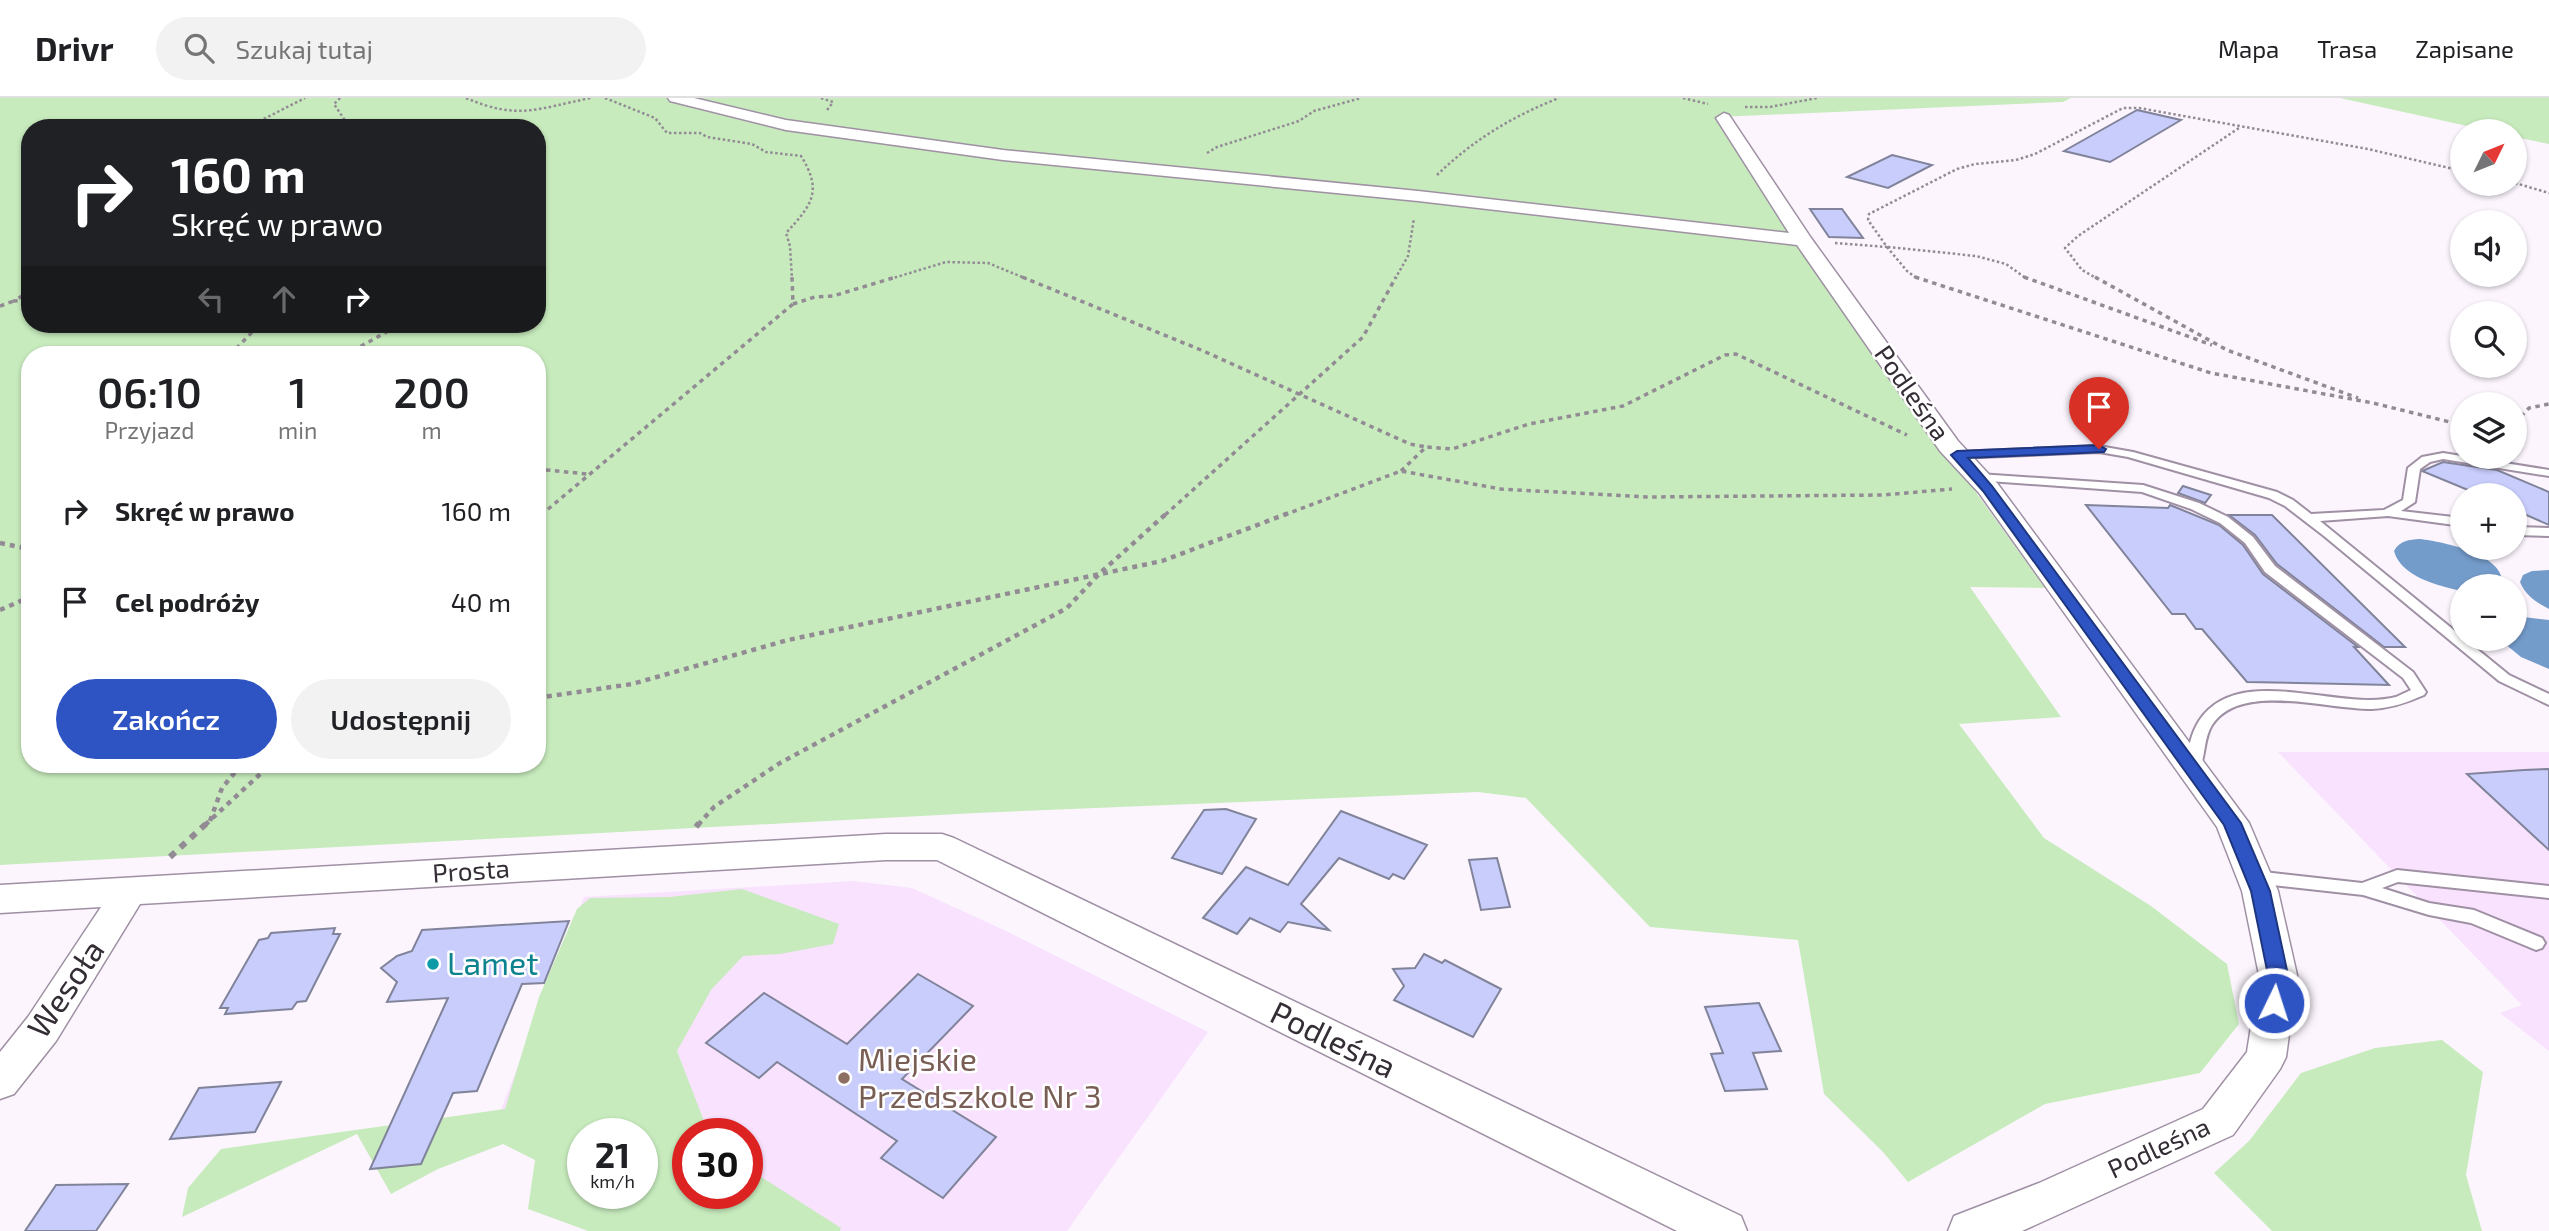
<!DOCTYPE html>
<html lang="pl">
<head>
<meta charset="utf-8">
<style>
	:root { --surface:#fff; --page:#f2f2f2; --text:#202124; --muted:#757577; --line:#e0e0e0; --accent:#2e53c3 }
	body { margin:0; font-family:"Exo 2",sans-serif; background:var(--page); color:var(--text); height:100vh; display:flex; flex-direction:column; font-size:26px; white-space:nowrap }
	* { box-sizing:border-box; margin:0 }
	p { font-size:23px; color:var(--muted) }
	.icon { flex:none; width:38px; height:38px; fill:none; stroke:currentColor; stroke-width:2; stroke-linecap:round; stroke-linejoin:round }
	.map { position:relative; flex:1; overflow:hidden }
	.side { position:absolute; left:21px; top:248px; width:525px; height:427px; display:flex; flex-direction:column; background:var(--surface); border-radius:28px; box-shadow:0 2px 5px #0004 }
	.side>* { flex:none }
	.banner { position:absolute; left:21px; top:21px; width:525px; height:214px; border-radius:28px; box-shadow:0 2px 5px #0004; background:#202124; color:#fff; overflow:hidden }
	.needle { width:46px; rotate:47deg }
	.tools { position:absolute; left:2450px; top:21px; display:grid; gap:14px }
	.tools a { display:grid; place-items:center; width:77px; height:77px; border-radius:50%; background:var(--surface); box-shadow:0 2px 5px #0004; font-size:35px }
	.speed { position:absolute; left:567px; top:1020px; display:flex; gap:14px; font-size:35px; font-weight:700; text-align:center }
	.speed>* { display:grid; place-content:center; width:91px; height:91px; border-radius:50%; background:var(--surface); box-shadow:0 2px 5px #0004; line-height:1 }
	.speed small { font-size:18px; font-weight:400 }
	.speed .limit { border:10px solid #d22; background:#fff; color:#111 }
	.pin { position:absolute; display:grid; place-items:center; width:60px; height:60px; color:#fff; margin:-72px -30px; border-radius:50% 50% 50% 0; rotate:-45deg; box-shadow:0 0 7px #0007 }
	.pin .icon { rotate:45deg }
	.me { position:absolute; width:77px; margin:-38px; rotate:4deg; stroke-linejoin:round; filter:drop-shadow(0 0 5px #0008) }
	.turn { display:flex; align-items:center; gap:24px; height:147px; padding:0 35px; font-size:32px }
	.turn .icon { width:91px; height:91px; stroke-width:2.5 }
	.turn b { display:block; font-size:49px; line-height:60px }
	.lanes { display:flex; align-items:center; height:66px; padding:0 35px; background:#0003; justify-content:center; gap:35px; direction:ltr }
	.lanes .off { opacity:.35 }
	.eta { display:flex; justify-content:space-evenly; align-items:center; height:119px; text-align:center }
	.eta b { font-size:42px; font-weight:600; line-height:49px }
	.button { display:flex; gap:14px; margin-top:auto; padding:14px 35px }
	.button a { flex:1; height:80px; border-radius:42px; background:var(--accent); color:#fff; font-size:28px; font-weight:600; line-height:80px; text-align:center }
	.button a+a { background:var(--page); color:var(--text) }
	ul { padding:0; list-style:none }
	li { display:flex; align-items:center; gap:21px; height:91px; padding:0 35px }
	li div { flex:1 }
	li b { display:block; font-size:26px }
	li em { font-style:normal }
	header { display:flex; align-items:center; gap:42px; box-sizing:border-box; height:98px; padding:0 35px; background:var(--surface); border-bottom:2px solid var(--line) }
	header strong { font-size:33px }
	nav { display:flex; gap:38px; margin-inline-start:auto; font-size:24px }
	.search { width:490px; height:63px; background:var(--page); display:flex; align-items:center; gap:18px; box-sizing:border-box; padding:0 24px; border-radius:38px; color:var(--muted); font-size:26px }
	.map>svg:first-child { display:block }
	.built { fill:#f8e2fe; fill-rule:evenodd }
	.green { fill:#c7ebbd; fill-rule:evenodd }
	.water { fill:#749ccb }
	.building { fill:#c9cdfc; stroke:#808399; stroke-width:2 }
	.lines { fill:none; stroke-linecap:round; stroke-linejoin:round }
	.service-casing { stroke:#9f90a4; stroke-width:4 }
	.minor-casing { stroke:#9f90a4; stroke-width:3 }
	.path-far3 { stroke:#928b94; stroke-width:2.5; stroke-dasharray:2.5 2.5; stroke-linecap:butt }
	.path-far2 { stroke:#928b94; stroke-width:3.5; stroke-dasharray:4.5 4.5; stroke-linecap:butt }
	.path-far1 { stroke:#928b94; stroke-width:4.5; stroke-dasharray:5 5; stroke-linecap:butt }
	.path { stroke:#928b94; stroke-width:6; stroke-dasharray:7 7; stroke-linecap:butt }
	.service { fill:#fff; fill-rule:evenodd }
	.minor { fill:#fff; fill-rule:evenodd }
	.route { fill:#2e53c3; stroke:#1e367f; stroke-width:2 }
	.culture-dot { fill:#0f9aa8; stroke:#fff; stroke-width:2.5 }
	.education-dot { fill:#8d6e63; stroke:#fff; stroke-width:2.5 }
	.labels { text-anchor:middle; stroke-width:5; stroke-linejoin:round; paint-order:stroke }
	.street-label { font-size:26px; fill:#342d35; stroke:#fff }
	.near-culture-label { font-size:32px; fill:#0d838f; stroke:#fff; text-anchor:start }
	.near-street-label { font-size:32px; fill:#342d35; stroke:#fff }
	.near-education-label { font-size:32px; fill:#785e54; stroke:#fff; text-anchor:start }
</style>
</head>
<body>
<header>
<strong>Drivr</strong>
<div class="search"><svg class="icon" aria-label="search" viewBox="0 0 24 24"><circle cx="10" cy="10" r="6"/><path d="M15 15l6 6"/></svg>Szukaj tutaj</div>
<nav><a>Mapa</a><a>Trasa</a><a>Zapisane</a></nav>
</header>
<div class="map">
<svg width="2549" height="1133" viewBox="0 0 2549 1133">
	<rect width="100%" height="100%" fill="#fcf5fe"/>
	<g class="built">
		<polygon points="2278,654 2549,654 2549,953 2500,915 2522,907"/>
		<path d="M853 783 912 790 1004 832 1208 934 1067 1133H643L591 1096H642V1036H583L495 1027 584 799ZM688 1036H747V1096H688Z"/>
	</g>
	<g class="green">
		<path d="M0 0H2071L2063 4 1719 19 1811 166 2045 490 1970 489 2061 619 1959 626 2044 740 2151 808 2227 866 2239 926 2200 975 2045 1006 1908 1084 1883 1054 1824 996 1798 842 1650 829 1526 700 1478 694 977 715 0 767ZM30 30H537V226H30ZM30 257H537V667H30Z"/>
		<polygon points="2340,0 2549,0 2549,46 2515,39 2515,33 2490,33"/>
		<path d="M742 791 839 826 833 846 780 856 743 858 711 892 677 953 709 1036H688V1096H747V1070L841 1130 840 1133H588L528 1111 535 1062 503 1046 438 1071 391 1096 357 1036 182 1119 188 1090 221 1051 505 1011 539 899 577 811 590 800 669 799ZM583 1036H642V1096H583Z"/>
		<polygon points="2442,942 2483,974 2466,1077 2482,1133 2272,1133 2214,1075 2249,1043 2301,975 2375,950"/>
	</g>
	<g class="water">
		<path d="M2420 441C2443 444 2506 456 2502 487L2462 488V493C2439 488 2401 479 2394 453 2400 442 2409 442 2420 441Z"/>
		<path d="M2549 472V511C2537 505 2525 497 2520 484L2523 477 2532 473Z"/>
		<polygon points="2515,518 2549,522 2549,571 2521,559 2499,541 2515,541"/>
	</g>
	<g class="building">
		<polygon points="2137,12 2181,22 2110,64 2064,53"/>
		<polygon points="1892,57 1932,67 1888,90 1847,79"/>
		<polygon points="1810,111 1842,111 1863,140 1829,139"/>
		<polygon points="2443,364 2497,372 2549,394 2549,427 2515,412 2515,397 2480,397 2422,373"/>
		<polygon points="2183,388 2211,397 2205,405 2178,395"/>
		<polygon points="2086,407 2168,410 2170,407 2219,427 2243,447 2263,476 2358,549 2354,549 2389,587 2247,584 2202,531 2196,531 2185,516 2172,516"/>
		<polygon points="2229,417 2272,417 2405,549 2384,549 2277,466 2255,437"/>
		<polygon points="2549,671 2549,752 2467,676 2524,672"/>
		<polygon points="1226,711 1256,721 1222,776 1172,760 1204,712"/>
		<polygon points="1341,713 1427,747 1404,781 1393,776 1389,781 1339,760 1301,806 1329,832 1288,824 1280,834 1250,820 1237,836 1203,820 1246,769 1288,787"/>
		<polygon points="1497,760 1510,809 1481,812 1469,762"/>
		<polygon points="569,823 544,885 522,886 477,993 453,995 421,1066 370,1071 448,900 387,904 397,884 381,870 397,858 412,853 422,832"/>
		<polygon points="335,830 333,836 340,836 306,903 297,904 292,911 225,916 228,910 220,910 259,842 268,840 271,835"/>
		<polygon points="1424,856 1442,865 1445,862 1501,891 1473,939 1394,902 1404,888 1393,871 1415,870"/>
		<polygon points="918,876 973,908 902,981 996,1039 943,1100 881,1060 897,1043 777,964 759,980 706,945 764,895 847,946"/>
		<polygon points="1759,905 1781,953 1753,955 1767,991 1725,993 1711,956 1723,955 1705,909"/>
		<polygon points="281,984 255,1034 170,1041 199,990"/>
		<polygon points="128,1086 96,1133 25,1133 56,1087"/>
	</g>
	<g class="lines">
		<g class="service-casing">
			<g id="service">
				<polygon points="2099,348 2133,354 2277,394 2293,402 2311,416 2384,412 2403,402 2408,370 2422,359 2443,355 2549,372 2549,378 2443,361 2430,364 2420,371 2415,404 2401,413 2462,420 2462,428 2388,418 2320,423 2509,577 2549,596 2549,607 2499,583 2324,438 2285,408 2269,400 2128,359 2099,354 1957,360 1951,357 1957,354"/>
				<path d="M1979 376 2143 387 2199 405 2228 419 2253 439 2275 468 2413 574 2426 594 2424 597C2406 605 2391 610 2372 611 2328 612 2241 583 2212 627 2203 641 2206 660 2198 674H2188L2185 670C2188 654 2190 637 2199 623 2238 563 2340 614 2396 599 2401 597 2406 594 2411 592L2403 580 2265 474 2245 445 2220 425 2191 411 2142 394 1975 382V378Z"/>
				<polygon points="2515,429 2549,430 2549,438 2515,437"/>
				<polygon points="2397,772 2549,788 2549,800 2398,784 2382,790 2429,805 2474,812 2542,840 2545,845 2542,850 2536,852 2471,825 2429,817 2363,797 2255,785 2249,783 2247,779 2249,775 2255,773 2362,785"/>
			</g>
		</g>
		<g class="minor-casing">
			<g id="minor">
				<polygon points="668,0 694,0 786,22 1003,52 1418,93 1789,135 1716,20 1724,15 1729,17 1811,140 1958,343 1997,385 2249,725 2278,793 2297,877 2286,959 2280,971 2233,1037 2022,1133 1948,1133 1954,1118 2039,1085 2203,1011 2247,954 2259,877 2242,793 2217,729 1979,395 1940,353 1797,147 1418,103 1003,62 786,32 670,3"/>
				<polygon points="886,736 942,736 954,740 1741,1118 1747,1133 1677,1133 937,762 886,762 140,806 56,943 14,996 0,1001 0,954 28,919 101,809 0,815 0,787"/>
			</g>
		</g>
		<g class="path-far3">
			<polyline points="340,0 334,6 350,30"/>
			<path d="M466 0C519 23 538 10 591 0"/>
			<path d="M605 0 655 20 667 35H700L707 39 752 46 766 54 801 58C823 93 812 107 786 135L790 148 792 181"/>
			<polyline points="821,0 833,4 827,12"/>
			<polyline points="1683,0 1708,6"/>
			<polyline points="1745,9 1770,9 1817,0"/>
			<polyline points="246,30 305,0"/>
			<polyline points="1207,55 1217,49 1299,23 1314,13 1361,0"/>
			<path d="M1437 77C1473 42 1513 18 1559 0"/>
			<polyline points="2515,85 2549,95"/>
			<polyline points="1835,145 1887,149 1868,122 1869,116 1957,71 1975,66 2016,62 2035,56 2123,10 2139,10 2368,51 2462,73"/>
			<polyline points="1887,149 1907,173 1918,181"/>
			<polyline points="1888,149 1976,158 2006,166 2027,181"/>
			<polyline points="890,181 946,164 988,165 1027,181"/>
			<polyline points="1395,181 1408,158 1414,120"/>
			<polyline points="2098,181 2082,172 2065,150 2078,138 2239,30"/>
		</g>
		<g class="path-far2">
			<polyline points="1022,179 1201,252 1410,346 1426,349"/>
			<polyline points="1915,179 2211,275 2373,305 2462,327"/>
			<polyline points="2024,179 2212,247"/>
			<polyline points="2095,179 2227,252 2358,300"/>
			<polyline points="30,193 14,203 30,202"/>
			<polyline points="793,206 815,199 833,198 896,179"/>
			<polyline points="0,208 14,203"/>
			<polyline points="230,257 260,226"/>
			<polyline points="345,257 401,226"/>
			<polyline points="2515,325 2529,310 2549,306"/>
			<polyline points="537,371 587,376"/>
			<polyline points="1401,373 1426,349 1452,351 1529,326 1623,308 1725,257 1736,256 1907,337"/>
			<polyline points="541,417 793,206 792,179"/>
			<polyline points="1165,417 1363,239 1396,179"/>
			<polyline points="1284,417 1401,373 1501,391 1647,399 1883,397 1952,391"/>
		</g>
		<g class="path-far1">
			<polyline points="537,420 543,415"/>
			<polyline points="0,445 30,451"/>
			<polyline points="0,512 30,499"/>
			<polyline points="537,600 632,586 788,542 1162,463 1289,415"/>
			<polyline points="210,723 222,690 241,667"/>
			<polyline points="205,727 270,667"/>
			<polyline points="698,727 714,709 780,665 1067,510 1099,476 1167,415"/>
		</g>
		<g class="path">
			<polyline points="696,729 699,725"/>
			<polyline points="170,759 207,725"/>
		</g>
		<use href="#service" class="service"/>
		<use href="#minor" class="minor"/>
	</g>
	<polygon class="route" points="2099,347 2106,351 2104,354 1968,360 1992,388 2241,725 2270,793 2288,877 2281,911 2274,913 2267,911 2264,905 2268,877 2251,793 2224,727 1983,393 1951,357 1957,353"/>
	<circle class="culture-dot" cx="433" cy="866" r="7"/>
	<circle class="education-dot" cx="844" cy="980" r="7"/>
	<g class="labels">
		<g class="street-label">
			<text transform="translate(1912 295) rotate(55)" y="9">Podleśna</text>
			<text transform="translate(471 773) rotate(-4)" y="9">Prosta</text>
			<text transform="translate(2159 1050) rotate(-25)" y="9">Podleśna</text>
		</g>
		<g class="near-culture-label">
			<text x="447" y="877">Lamet</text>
		</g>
		<g class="near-street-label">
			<text transform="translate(66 891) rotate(-56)" y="11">Wesoła</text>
			<text transform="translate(1333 942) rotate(26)" y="11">Podleśna</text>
		</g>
		<g class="near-education-label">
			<text x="858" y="973">Miejskie<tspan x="858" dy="37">Przedszkole Nr 3</tspan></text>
		</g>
	</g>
</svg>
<div class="tools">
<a><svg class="needle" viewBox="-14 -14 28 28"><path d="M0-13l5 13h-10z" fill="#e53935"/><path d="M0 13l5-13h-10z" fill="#757577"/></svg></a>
<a><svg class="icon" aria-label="sound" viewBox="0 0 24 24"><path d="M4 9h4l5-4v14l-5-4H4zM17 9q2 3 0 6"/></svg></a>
<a><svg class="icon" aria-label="search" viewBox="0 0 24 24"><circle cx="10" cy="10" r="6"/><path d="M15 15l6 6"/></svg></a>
<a><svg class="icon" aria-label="layers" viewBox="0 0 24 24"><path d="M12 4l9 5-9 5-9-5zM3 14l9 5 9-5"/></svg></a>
<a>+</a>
<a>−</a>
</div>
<div class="speed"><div>21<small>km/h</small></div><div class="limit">30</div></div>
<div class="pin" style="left:2099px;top:351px;background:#d93025"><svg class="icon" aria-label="arrive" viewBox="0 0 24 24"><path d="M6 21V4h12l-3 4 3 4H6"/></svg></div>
<svg class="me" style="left:2274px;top:905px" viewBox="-20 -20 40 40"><circle r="17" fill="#2e53c3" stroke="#fff" stroke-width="3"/><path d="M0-11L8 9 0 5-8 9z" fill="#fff"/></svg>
<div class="banner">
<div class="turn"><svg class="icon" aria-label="right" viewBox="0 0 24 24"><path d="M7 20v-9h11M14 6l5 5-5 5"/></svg><div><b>160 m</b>Skręć w prawo</div></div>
<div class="lanes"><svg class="icon off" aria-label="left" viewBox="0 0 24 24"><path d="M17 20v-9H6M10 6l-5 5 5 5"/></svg><svg class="icon off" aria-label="ahead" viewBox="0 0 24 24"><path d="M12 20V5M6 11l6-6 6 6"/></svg><svg class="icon" aria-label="right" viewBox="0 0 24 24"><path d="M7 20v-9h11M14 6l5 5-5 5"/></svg></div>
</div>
<section class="side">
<div class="eta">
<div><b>06:10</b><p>Przyjazd</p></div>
<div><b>1</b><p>min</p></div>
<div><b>200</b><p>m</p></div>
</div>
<ul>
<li><svg class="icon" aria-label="right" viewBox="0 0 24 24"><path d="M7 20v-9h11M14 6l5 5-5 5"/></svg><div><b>Skręć w prawo</b></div><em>160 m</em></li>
<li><svg class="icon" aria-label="arrive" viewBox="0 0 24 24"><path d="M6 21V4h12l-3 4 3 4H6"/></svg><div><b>Cel podróży</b></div><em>40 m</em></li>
</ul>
<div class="button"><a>Zakończ</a><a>Udostępnij</a></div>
</section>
</div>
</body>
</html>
